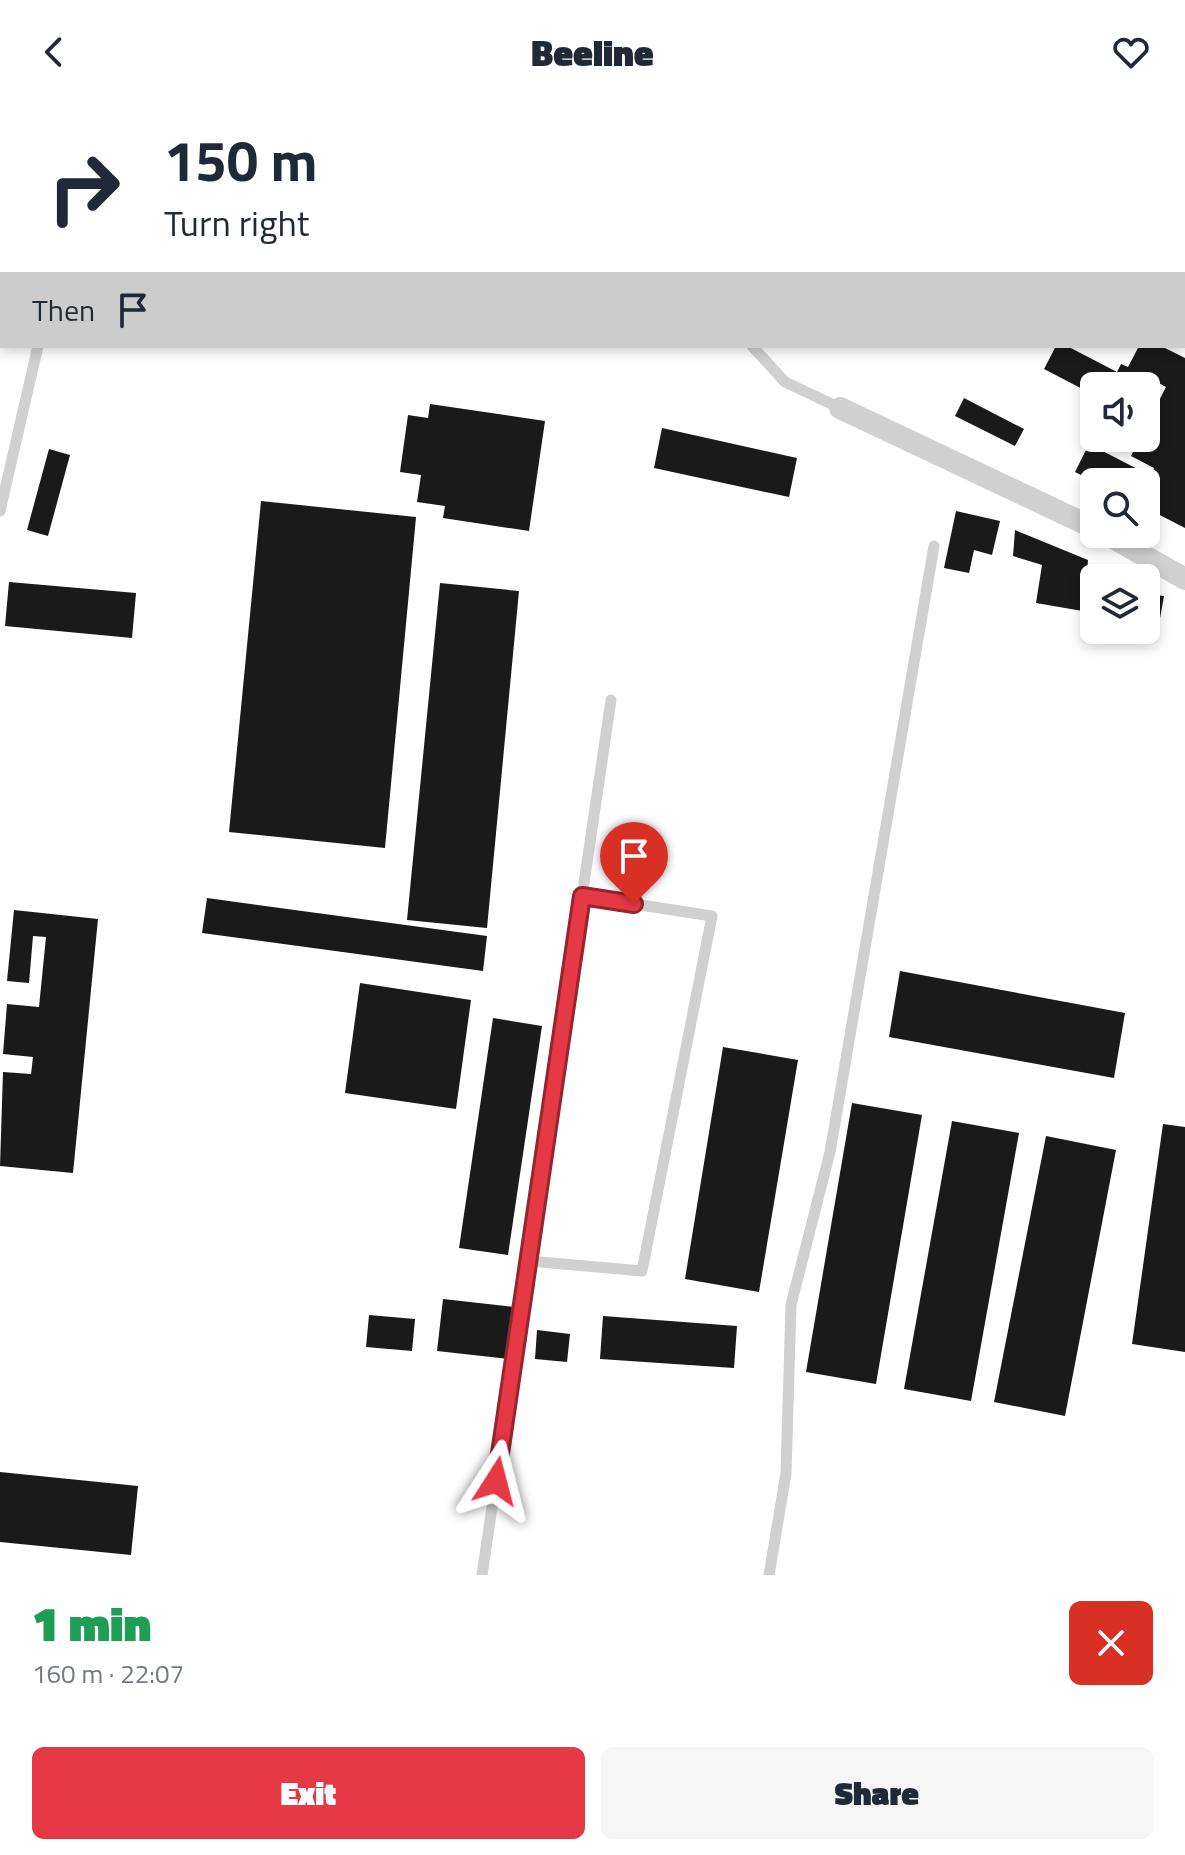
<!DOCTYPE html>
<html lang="en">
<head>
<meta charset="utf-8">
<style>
	:root { --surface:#fff; --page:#f6f6f7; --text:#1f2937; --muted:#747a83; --accent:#e63946 }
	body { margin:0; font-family:"Titillium Web",sans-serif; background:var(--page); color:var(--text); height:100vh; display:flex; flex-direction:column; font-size:30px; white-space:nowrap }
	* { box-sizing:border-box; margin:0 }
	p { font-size:26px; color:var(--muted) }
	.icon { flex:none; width:44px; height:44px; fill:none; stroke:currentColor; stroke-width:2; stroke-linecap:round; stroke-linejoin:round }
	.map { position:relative; height:1471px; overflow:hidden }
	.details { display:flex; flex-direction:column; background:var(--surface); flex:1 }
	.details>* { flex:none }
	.top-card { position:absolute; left:0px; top:0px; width:1186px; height:244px; box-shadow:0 4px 12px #0003; background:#fff; color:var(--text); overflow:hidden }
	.buttons { position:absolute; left:1080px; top:268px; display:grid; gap:16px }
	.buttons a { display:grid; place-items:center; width:80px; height:80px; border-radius:12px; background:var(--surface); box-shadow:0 4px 12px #0003; font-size:40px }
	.pin { position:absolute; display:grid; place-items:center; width:68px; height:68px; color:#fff; margin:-82px -34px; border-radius:50% 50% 50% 0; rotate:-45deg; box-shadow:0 0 8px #0007 }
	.pin .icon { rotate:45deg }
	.me { position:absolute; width:88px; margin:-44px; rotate:9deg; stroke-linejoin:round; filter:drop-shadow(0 0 6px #0008) }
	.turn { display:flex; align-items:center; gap:28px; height:168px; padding:0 32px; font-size:36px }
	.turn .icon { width:104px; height:104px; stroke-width:2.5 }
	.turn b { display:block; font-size:56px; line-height:68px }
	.then { display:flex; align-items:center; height:76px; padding:0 32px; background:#0003; gap:16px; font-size:30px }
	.round { display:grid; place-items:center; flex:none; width:84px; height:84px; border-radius:12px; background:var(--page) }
	.overview { display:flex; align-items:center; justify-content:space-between; height:136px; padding:0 32px }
	h1 { font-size:48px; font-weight:800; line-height:60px; color:#1e9e55 }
	.primary-button { display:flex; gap:16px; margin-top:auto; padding:16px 32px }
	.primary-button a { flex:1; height:92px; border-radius:12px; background:var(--accent); color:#fff; font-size:32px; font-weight:800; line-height:92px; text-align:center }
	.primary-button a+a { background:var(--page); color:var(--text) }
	header { display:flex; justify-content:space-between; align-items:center; height:104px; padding:0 32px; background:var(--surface); font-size:36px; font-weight:800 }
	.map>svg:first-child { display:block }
	.building { fill:#1a1a1a }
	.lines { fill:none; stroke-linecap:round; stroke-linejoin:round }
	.service { stroke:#d0d0d0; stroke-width:11 }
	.minor { stroke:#d0d0d0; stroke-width:22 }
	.route-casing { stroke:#96252e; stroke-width:20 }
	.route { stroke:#e63946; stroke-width:14 }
</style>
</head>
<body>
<header><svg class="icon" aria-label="back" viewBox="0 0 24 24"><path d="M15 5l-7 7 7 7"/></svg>Beeline<svg class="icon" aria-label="heart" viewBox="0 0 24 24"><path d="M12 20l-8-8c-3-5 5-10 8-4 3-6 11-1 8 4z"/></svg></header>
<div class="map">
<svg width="1185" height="1471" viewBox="0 0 1185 1471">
	<rect width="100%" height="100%" fill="#fff"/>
	<g class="building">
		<polygon points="1056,242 1067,242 1117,268 1121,260 1128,263 1139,242 1161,242 1185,254 1185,424 1146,404 1146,378 1095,378 1075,368 1089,340 1151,372 1154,364 1131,352 1140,334 1146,334 1146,322 1166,283 1157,278 1146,299 1146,282 1094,282 1094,291 1044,265"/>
		<polygon points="964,294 1024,325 1015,342 955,312"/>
		<polygon points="430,300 545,317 529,427 443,414 445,402 417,398 421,371 400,368 408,311 428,314"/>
		<polygon points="662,324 797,354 789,393 654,364"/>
		<polygon points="1095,334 1128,334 1121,347"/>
		<polygon points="49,345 70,351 48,432 27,426"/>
		<polygon points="261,397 416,413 385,744 229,728"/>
		<polygon points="956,407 1000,417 992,451 974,446 969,469 944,464"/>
		<polygon points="1015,426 1088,456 1087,470 1102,472 1094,474 1094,509 1036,499 1042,461 1013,452"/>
		<polygon points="9,478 136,489 132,534 5,522"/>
		<polygon points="440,479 519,487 487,824 407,816"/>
		<polygon points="1146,490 1164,492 1159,520 1146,518"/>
		<polygon points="207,794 487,832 483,867 202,829"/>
		<polygon points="14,806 98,815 73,1069 0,1062 3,968 31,970 33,953 3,950 7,900 39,903 46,833 33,832 29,879 7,877"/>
		<polygon points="900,867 1125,909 1114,974 889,933"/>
		<polygon points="360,879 471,896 456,1005 345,989"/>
		<polygon points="493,914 542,922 508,1151 459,1144"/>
		<polygon points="723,943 798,956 759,1188 685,1175"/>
		<polygon points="852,999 922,1011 876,1280 806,1268"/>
		<polygon points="952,1017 1019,1029 971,1297 904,1285"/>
		<polygon points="1163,1020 1185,1023 1185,1248 1132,1240"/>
		<polygon points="1046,1032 1116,1046 1065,1312 994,1298"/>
		<polygon points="443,1195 515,1203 509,1255 437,1247"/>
		<polygon points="369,1211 415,1215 412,1247 366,1243"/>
		<polygon points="603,1212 737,1222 734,1264 600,1255"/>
		<polygon points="537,1226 570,1230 567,1258 535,1255"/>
		<polygon points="0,1368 138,1382 131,1451 0,1438"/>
	</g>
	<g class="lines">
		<g class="service">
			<polyline points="383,0 389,2"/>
			<polyline points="207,2 211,0"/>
			<polyline points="752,242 785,278 840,304"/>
			<polyline points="0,407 38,242"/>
			<polyline points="529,1157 642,1167 712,812 582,792"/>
			<polyline points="482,1471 611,596"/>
			<polyline points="769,1471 786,1369 791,1201 830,1048 934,442"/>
		</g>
		<g class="minor">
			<polyline points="1031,0 1035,2"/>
			<polyline points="1184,76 1185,77"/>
			<polyline points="840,304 1094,424"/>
			<polyline points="1106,430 1185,475"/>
		</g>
	</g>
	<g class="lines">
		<g class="route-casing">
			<polyline id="route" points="496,1377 582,792 634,800"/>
		</g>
		<use href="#route" class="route"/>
	</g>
</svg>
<div class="buttons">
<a><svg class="icon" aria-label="sound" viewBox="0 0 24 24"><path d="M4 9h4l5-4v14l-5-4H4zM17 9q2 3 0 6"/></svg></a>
<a><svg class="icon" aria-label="search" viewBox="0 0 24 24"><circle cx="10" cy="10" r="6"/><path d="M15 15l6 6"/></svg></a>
<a><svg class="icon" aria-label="layers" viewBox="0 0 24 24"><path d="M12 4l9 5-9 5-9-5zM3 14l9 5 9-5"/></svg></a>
</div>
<div class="pin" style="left:634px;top:800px;background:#d93025"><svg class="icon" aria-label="arrive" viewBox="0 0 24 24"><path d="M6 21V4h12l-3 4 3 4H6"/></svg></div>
<svg class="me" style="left:496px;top:1377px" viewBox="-20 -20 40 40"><path d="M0-17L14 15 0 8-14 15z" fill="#e63946" stroke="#fff" stroke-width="4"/></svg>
<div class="top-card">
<div class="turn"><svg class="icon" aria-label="right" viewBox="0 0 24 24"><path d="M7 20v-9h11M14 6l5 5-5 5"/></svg><div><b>150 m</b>Turn right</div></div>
<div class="then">Then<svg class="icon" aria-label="arrive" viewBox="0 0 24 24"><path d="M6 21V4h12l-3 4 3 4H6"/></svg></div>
</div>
</div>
<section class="details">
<div class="overview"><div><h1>1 min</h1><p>160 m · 22:07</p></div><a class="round" style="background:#d93025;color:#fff"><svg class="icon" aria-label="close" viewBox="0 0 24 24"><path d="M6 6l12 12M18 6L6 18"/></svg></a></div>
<div class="primary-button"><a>Exit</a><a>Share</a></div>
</section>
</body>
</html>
